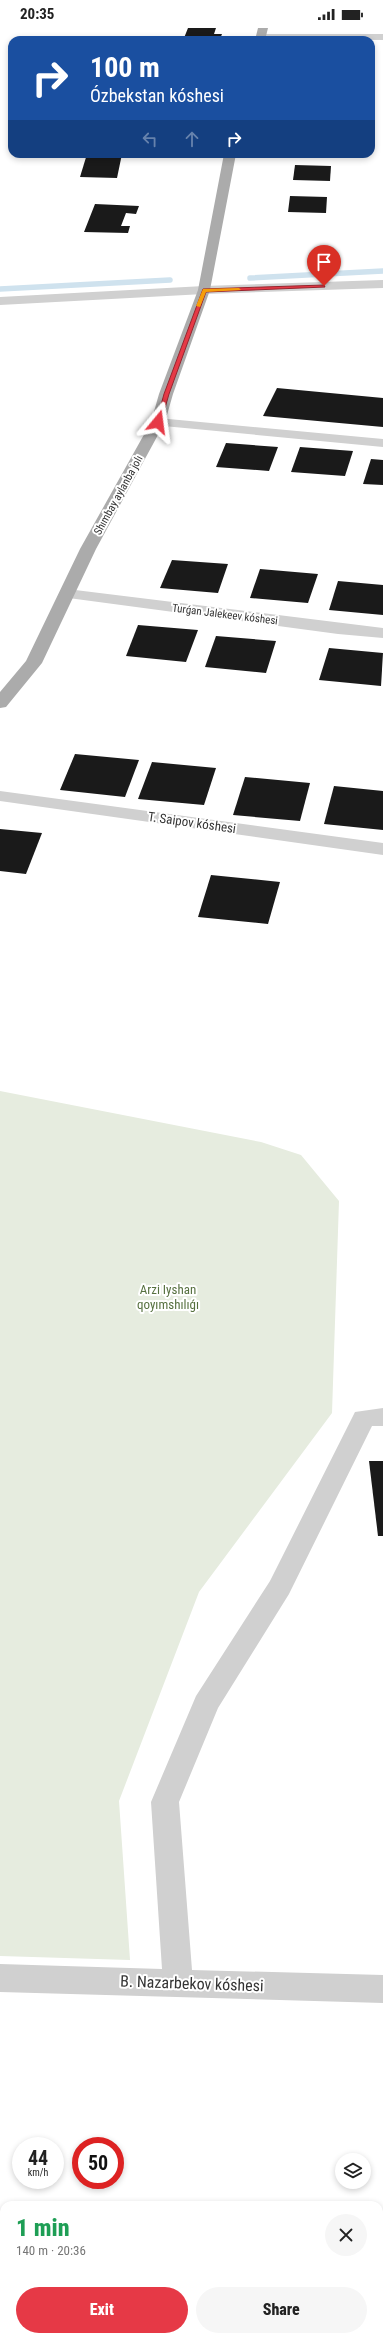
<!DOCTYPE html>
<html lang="en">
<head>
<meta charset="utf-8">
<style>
	:root { --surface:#fff; --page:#f6f6f6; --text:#222; --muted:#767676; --accent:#e63946 }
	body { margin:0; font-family:"Roboto Condensed",sans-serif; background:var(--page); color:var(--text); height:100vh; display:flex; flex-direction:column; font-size:15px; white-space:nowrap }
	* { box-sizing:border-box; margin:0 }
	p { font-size:13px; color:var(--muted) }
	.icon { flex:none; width:22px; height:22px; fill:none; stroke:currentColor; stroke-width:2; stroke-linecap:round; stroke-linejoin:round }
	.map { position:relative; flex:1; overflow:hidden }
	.side { position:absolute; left:0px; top:2173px; width:383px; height:140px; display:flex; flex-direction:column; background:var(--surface); border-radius:12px 12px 0 0; box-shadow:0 2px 6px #0003 }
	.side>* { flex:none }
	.hud { position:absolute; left:8px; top:8px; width:367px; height:122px; border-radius:12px; box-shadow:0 2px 6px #0003; background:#1a4fa0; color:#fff; overflow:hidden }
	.buttons { position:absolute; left:335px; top:2125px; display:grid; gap:8px }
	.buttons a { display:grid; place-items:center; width:36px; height:36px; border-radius:50%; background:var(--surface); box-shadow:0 2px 6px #0003; font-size:20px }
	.speed { position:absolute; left:12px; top:2109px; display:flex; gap:8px; font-size:20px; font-weight:700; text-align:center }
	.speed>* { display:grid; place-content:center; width:52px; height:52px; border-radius:50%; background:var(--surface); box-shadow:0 2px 6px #0003; line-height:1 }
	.speed small { font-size:10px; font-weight:400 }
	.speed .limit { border:6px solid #d22; background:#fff; color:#111 }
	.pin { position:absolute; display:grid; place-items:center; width:34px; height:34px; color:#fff; margin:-41px -17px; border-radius:50% 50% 50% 0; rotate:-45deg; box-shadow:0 0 4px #0007 }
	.pin .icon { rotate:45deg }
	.me { position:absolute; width:44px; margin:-22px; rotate:16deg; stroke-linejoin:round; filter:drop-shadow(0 0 3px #0008) }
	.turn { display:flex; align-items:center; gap:14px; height:84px; padding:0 16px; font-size:18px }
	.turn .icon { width:52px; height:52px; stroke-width:2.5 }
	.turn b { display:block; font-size:28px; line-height:34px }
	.lanes { display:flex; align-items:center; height:38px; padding:0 16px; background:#0003; justify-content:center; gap:20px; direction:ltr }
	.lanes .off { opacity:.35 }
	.round { display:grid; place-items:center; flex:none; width:42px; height:42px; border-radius:21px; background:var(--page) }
	.head { display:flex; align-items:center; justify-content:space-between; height:68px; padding:0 16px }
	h1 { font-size:24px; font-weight:800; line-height:30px; color:#1e9e55 }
	.button { display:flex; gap:8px; margin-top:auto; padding:8px 16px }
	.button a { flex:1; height:46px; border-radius:24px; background:var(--accent); color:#fff; font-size:16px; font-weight:800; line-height:46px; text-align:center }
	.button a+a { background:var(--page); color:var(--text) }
	.status { display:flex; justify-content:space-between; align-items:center; height:28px; padding:0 20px; background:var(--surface); direction:ltr }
	.status svg { height:11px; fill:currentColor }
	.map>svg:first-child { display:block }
	.green { fill:#e6ecdf }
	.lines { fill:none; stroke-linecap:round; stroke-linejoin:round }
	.stream { stroke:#cfe2ee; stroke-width:5.5 }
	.building { fill:#1a1a1a }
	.minor { fill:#d0d0d0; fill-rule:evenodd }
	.major { fill:#ababab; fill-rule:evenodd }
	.route { fill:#e63946; stroke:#96252e }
	.slow { fill:#f59e0b }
	.labels { text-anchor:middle; stroke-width:4; stroke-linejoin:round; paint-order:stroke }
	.far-street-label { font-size:11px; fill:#333; stroke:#fff }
	.street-label { font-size:13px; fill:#333; stroke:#fff }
	.park-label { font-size:13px; fill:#56703f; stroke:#fff }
	.near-street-label { font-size:16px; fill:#333; stroke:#fff }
</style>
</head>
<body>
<div class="status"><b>20:35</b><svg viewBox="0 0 49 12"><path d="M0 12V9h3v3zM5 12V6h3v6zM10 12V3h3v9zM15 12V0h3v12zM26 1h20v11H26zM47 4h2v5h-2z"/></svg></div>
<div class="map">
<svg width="383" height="2313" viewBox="0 0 383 2313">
	<rect width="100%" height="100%" fill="#fff"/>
	<polygon class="green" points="0,1063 261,1114 301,1127 339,1173 332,1385 199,1564 119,1773 130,1932 0,1928"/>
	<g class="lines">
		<g class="stream">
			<polyline points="250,250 383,243"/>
			<polyline points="0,261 170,252"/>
		</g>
	</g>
	<g class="building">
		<polygon points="188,0 216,0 214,6 222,6 220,11 184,10"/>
		<polygon points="87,126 122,126 117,150 80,149"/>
		<polygon points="295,137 331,138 330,153 293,152"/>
		<polygon points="290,168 327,169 326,185 288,184"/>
		<polygon points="95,176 139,178 136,186 126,185 121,198 130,198 128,205 84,204"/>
		<polygon points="277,360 383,370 383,399 263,388"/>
		<polygon points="226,415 278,419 269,443 216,439"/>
		<polygon points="300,419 353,423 345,448 291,444"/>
		<polygon points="371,431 383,432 383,457 363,456"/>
		<polygon points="172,532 228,536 218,565 160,560"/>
		<polygon points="260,541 318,546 308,575 250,570"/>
		<polygon points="338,553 383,557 383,587 329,582"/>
		<polygon points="138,597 198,602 186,634 126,628"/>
		<polygon points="216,608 276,613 266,645 205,639"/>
		<polygon points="329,620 383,625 381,658 319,652"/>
		<polygon points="75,726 139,732 125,769 60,762"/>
		<polygon points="152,734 216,740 204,777 138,771"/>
		<polygon points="245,749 310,755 300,793 233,787"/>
		<polygon points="334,758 383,763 383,802 324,796"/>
		<polygon points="0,801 42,805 26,846 0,843"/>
		<polygon points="211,847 280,854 268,896 198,889"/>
		<polygon points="369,1433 383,1433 383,1508 378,1508"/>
	</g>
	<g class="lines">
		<g class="minor">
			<polygon points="261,6 383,6 383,12 257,11 256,9"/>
			<polygon points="383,252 383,260 204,266 0,277 0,269 204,258"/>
			<polygon points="158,390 383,411 383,419 153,397 151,394 153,391"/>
			<polygon points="67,561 383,600 383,610 338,606 61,569 59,566 61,563"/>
			<polygon points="0,763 383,815 383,827 0,773"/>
			<polygon points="383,1380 383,1398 372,1398 289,1566 218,1680 179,1774 192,1942 383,1947 383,1975 0,1964 0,1936 162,1941 151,1774 196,1668 270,1553 355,1384"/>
		</g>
		<g class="major">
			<polygon points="258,0 268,0 265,12 255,12"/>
			<polygon points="224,126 236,126 210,262 173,366 165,394 96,521 42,635 6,679 0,680 0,664 26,633 80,521 151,394 159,366 198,262"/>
		</g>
	</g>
	<polygon class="route" points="324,257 325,259 206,264 169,366 161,394 156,395 164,366 203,261"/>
	<polygon class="slow" points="239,260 241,262 206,264 200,279 196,278 203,261"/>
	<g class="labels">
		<g class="far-street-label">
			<text transform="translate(118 467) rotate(-61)" y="4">Shımbay aylanba jolı</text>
			<text transform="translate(225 586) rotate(7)" y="4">Turǵan Jalekeev kóshesi</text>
		</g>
		<g class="street-label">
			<text transform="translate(192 794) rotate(8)" y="5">T. Saipov kóshesi</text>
		</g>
		<g class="park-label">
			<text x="168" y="1266">Arzi Iyshan<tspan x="168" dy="15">qoyımshılıǵı</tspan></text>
		</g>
		<g class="near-street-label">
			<text transform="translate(192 1955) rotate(2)" y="6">B. Nazarbekov kóshesi</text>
		</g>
	</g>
</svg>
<div class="buttons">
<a><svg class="icon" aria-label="layers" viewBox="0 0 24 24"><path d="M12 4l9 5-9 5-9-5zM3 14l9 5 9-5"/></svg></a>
</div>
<div class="speed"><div>44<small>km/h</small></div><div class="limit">50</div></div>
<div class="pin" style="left:324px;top:258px;background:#d93025"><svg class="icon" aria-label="arrive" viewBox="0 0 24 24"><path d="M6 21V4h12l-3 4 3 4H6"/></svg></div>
<svg class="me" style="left:158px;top:394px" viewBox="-20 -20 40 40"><path d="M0-17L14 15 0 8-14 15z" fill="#e63946" stroke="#fff" stroke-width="4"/></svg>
<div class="hud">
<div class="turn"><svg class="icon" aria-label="right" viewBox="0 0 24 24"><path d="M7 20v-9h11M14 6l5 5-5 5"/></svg><div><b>100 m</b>Ózbekstan kóshesi</div></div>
<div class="lanes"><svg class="icon off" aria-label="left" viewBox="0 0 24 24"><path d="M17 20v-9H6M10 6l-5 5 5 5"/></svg><svg class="icon off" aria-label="ahead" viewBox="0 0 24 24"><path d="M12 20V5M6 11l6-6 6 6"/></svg><svg class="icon" aria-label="right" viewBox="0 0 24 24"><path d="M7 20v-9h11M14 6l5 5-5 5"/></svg></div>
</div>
<section class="side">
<div class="head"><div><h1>1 min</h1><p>140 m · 20:36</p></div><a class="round"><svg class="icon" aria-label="close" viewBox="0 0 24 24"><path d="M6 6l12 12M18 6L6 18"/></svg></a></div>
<div class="button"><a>Exit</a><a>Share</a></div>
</section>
</div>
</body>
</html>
